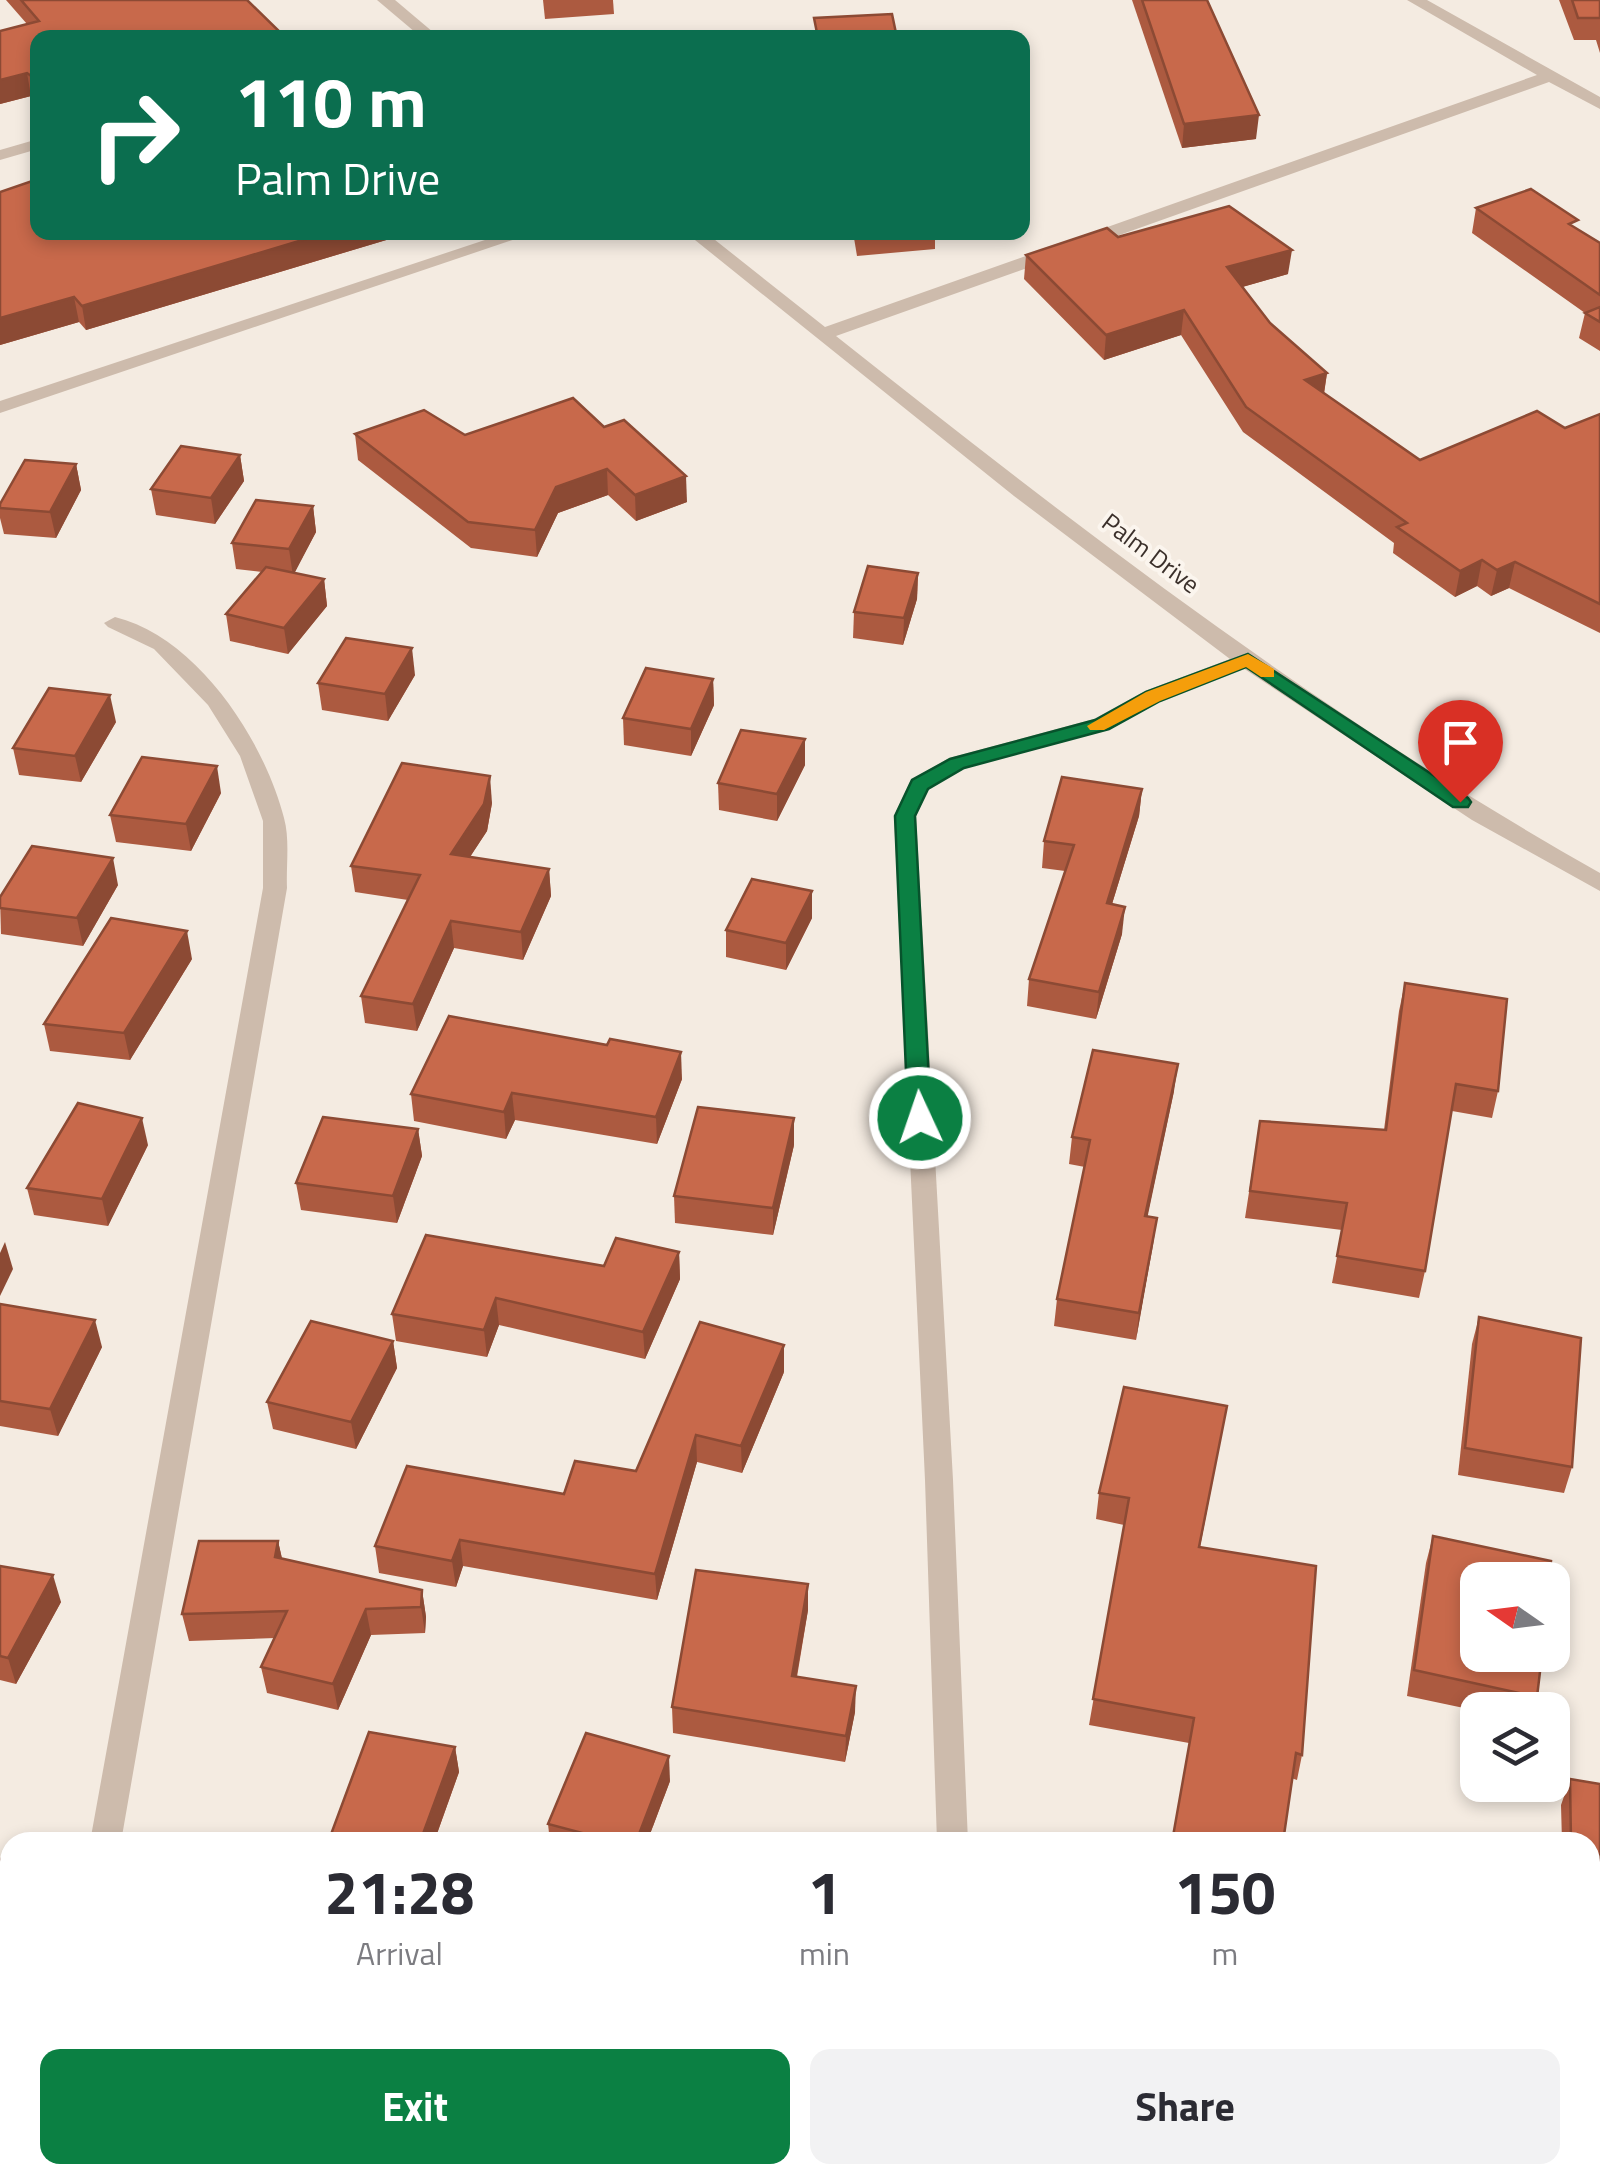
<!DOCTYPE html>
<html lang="en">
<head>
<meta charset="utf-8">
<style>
	:root { --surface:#fff; --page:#f2f2f3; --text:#2b2b33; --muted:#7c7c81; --accent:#0b8043 }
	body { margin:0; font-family:"Titillium Web",sans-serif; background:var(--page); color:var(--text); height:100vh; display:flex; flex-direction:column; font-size:38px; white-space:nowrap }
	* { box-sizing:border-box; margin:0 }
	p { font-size:32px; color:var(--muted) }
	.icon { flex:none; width:55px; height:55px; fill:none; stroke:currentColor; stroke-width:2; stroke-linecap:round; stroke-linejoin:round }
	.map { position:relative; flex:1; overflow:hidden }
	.sheet { position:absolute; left:0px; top:1832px; width:1600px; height:352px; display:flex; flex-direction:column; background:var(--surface); border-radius:30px 30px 0 0; box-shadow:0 5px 15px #0003 }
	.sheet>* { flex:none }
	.banner { position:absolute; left:30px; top:30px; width:1000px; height:210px; border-radius:20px; box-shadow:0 5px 15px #0003; background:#0b6e4f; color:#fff; overflow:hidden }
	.needle { width:65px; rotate:284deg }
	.tools { position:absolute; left:1460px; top:1562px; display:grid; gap:20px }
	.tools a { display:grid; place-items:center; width:110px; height:110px; border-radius:20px; background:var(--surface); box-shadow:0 5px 15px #0003; font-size:50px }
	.pin { position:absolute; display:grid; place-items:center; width:85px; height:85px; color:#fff; margin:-102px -42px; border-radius:50% 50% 50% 0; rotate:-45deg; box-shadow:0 0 10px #0007 }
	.pin .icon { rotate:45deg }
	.me { position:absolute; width:110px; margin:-55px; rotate:357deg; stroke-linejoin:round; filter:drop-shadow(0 0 8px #0008) }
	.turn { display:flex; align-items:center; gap:35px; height:210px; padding:0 40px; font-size:45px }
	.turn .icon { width:130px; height:130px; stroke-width:2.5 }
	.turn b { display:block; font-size:70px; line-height:85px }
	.eta { display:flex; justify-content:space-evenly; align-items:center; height:170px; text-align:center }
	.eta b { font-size:60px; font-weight:700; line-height:70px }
	.button { display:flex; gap:20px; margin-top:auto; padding:20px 40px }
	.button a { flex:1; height:115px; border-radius:20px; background:var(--accent); color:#fff; font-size:40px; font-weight:700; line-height:115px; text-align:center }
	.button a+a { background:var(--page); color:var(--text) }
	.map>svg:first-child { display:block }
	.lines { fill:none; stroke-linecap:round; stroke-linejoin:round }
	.minor { fill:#cdbbac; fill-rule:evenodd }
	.wall { fill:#ac5a40 }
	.shaded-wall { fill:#8c4a34 }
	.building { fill:#c8694b; stroke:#8c4a34; stroke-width:2.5 }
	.route { fill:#0b8043; stroke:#07532c; stroke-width:2.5 }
	.slow { fill:#f59e0b }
	.labels { text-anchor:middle; stroke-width:8; stroke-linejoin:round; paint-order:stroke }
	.street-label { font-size:25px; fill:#3b302b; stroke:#fbf5ee }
</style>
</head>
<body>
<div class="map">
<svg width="1600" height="2184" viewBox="0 0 1600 2184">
	<rect width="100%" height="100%" fill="#f4ebe1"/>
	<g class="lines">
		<g class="minor">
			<polygon points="377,0 395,0 440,38 422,38"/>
			<path d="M1407 0H1427L1600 97V109L1549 82 836 336C1083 532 1325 718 1600 873V891L1472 820 1243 668 1161 701 1110 729 965 768 928 789 916 816 953 1480 968 1842H937L925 1480 894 816 911 780 949 758 1094 719 1145 691 1230 659 1014 496 685 232H705L825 327 1537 75Z"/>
			<polygon points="38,139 38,149 0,160 0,150"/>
			<polygon points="509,232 536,232 0,413 0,401"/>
			<path d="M115 617C197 637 264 740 284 818 290 839 286 866 287 888L121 1842H90L263 888V821L240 756 208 705 154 649 108 627 104 623Z"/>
			<polygon points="28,2175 62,2175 61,2184 27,2184"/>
			<rect x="948" y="2175" width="34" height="9"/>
		</g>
	</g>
	<g class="wall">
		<polygon points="6,0 247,0 38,38 38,101 31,96 0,104 27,24"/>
		<polygon points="543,0 613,0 614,14 545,19"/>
		<polygon points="1132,0 1207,0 1256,139 1182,148"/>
		<polygon points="1559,0 1600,0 1600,53 1596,40 1574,40"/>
		<polygon points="0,192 38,232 413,232 86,330 79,322 0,345"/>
		<polygon points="1476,208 1576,228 1600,243 1600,351 1579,338 1585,313 1472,233"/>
		<polygon points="853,232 935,232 935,249 857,256"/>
		<polygon points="1118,237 1288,274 1242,287 1270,323 1327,373 1324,394 1420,460 1565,428 1600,414 1600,633 1509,588 1491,596 1477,586 1455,597 1393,553 1394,543 1243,432 1181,335 1104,360 1024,279 1026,255"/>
		<polygon points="573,398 687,502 636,521 608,495 558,513 537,557 471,548 358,460 355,434 465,435"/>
		<polygon points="240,455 244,481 215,524 156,515 151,489"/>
		<polygon points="76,464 81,490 56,538 4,534 0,518 0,504"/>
		<polygon points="313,506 316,532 294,573 324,579 327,606 288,654 230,641 226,614 262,572 236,569 232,543"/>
		<polygon points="918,573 917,599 903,645 853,638 854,612"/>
		<polygon points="415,675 388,721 322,710 318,683"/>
		<polygon points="713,679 714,705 691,756 624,745 623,718"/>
		<polygon points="116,722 81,782 19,775 13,748"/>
		<polygon points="805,739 805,765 777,821 719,810 718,783"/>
		<polygon points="1142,789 1139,816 1112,904 1122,934 1096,1019 1027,1006 1029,979 1065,871 1042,868 1044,841"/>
		<polygon points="221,793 191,851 116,842 110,815"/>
		<polygon points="492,803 487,831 470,857 549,869 551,896 523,960 454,948 417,1031 365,1023 361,996 408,900 355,892 351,866"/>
		<polygon points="118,885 83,946 1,934 0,897"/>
		<polygon points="812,891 812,918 786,970 726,957 726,930"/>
		<polygon points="192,959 130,1060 50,1051 44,1024"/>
		<polygon points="1405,983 1498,1091 1492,1118 1452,1111 1425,1271 1419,1298 1332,1283 1342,1230 1245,1218 1260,1121 1384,1130 1399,1011"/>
		<polygon points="682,1079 657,1144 515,1120 506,1139 414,1121 411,1094"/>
		<polygon points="1174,1091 1147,1217 1157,1218 1136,1340 1054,1326 1057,1299 1085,1167 1069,1164 1072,1137"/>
		<polygon points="418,1129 422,1156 397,1223 301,1210 296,1183"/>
		<polygon points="148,1145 108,1226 34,1215 27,1188"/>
		<polygon points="794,1145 773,1235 675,1223 674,1196"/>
		<polygon points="679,1252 680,1279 645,1359 499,1325 487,1357 396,1341 392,1314 604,1266"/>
		<polygon points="0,1304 102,1347 58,1436 0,1426"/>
		<polygon points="1479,1317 1572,1467 1564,1493 1458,1475 1472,1344"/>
		<polygon points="393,1341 397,1368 356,1449 273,1429 267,1402"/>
		<polygon points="784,1372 742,1473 697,1462 657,1600 463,1566 456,1587 379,1573 375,1546 564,1494 636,1471"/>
		<polygon points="1227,1406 1200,1547 1302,1755 1297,1780 1189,1743 1089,1725 1124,1525 1096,1519 1099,1493"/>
		<polygon points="1433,1536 1537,1697 1533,1710 1478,1711 1407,1696 1426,1563"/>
		<polygon points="278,1541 282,1559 422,1590 426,1617 425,1633 371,1635 338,1710 267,1693 261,1667 275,1638 189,1641 182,1614"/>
		<polygon points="0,1566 61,1602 16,1684 0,1680"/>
		<polygon points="808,1584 808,1610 797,1677 855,1712 845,1762 673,1733 672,1707"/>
		<polygon points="455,1747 459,1772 434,1842 331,1842 330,1837"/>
		<polygon points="1570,1779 1600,1784 1600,1964 1590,1962 1590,1842 1562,1842 1561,1805"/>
		<polygon points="670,1781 647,1842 550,1842 548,1824"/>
	</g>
	<g class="shaded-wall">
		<polygon points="27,73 31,96 0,104 0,80"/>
		<polygon points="1259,115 1256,139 1182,148 1184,124"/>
		<polygon points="329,232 413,232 86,330 82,306"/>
		<polygon points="1292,250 1288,274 1225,292 1227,267"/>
		<polygon points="74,297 79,322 0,345 0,318"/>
		<polygon points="1184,310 1181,335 1104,360 1106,335"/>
		<polygon points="1327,373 1323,399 1305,380"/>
		<polygon points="240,455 244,481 215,524 211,498"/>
		<polygon points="76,464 81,490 56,538 50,512"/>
		<polygon points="607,469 608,495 558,513 537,557 535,530 556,487"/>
		<polygon points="686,476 687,502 636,521 635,495"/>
		<polygon points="313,506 316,532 293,576 289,549"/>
		<polygon points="1482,560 1477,586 1455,597 1460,571"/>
		<polygon points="1515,562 1509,588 1491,596 1497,570"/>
		<polygon points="918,573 917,599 903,645 904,618"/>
		<polygon points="324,579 327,606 288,654 284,628"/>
		<polygon points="412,648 415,675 388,721 385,694"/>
		<polygon points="713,679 714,705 691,756 691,729"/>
		<polygon points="110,695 116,722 81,782 75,756"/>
		<polygon points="805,739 805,765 777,821 777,794"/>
		<polygon points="217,766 221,793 191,851 186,824"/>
		<polygon points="490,776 492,803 487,831 454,881 451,854"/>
		<polygon points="1142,789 1139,816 1104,930 1107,903"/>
		<polygon points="113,858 118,885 83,946 77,918"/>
		<polygon points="549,869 551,896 523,960 521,932"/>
		<polygon points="812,891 812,918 786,970 786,943"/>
		<polygon points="1125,907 1122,934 1096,1019 1099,992"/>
		<polygon points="451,921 454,948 417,1031 413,1004"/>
		<polygon points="187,931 192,959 130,1060 124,1033"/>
		<polygon points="681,1052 682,1079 657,1144 656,1117"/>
		<polygon points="1178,1064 1174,1091 1142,1243 1145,1216"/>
		<polygon points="512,1093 515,1120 506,1139 504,1112"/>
		<polygon points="142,1118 148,1145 108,1226 102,1199"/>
		<polygon points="794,1118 794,1145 773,1235 773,1208"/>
		<polygon points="418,1129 422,1156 397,1223 393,1196"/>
		<polygon points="1157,1218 1153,1245 1136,1340 1139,1313"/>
		<polygon points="5,1242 13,1269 0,1296 0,1253"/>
		<polygon points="679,1252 680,1279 645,1359 643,1332"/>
		<polygon points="496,1298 499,1325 487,1357 484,1330"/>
		<polygon points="95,1320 102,1347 58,1436 50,1409"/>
		<polygon points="393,1341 397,1368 356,1449 351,1422"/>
		<polygon points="784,1345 784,1372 742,1473 741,1446"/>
		<polygon points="696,1435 697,1462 657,1600 655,1574"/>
		<polygon points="460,1540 463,1566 456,1587 452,1561"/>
		<polygon points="278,1541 284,1567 275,1557"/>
		<polygon points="53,1575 61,1602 16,1684 8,1658"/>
		<polygon points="808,1584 808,1610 792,1702 792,1676"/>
		<polygon points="422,1590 426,1617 425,1633 421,1607"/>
		<polygon points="366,1609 371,1635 338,1710 333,1684"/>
		<polygon points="856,1686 855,1712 845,1762 846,1736"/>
		<polygon points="455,1747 459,1772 434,1842 420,1842"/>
		<polygon points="669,1756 670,1781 647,1842 636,1842"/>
		<polygon points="0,1857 5,1871 0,1882"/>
	</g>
	<g class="building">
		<polygon points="21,0 247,0 286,38 38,38 38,78 34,78 27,73 0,80 0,31 39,21"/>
		<polygon points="1142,0 1207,0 1259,115 1184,124"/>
		<polygon points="1572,0 1600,0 1600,18 1578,18"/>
		<polygon points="892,14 897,38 818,38 814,18"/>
		<polygon points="38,179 38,232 329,232 82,306 74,297 0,318 0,192"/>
		<polygon points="1531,189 1578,220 1569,224 1600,243 1600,295 1476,208"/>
		<polygon points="1229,206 1292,250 1227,267 1270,323 1327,373 1305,380 1420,460 1537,411 1565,428 1600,414 1600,604 1515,562 1497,570 1482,560 1460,571 1397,527 1407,523 1246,407 1184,310 1106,335 1026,255 1107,228 1118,237"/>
		<polygon points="1600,307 1600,322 1585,313"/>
		<polygon points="573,398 604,427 624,420 686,476 635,495 607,469 556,487 535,530 468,522 355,434 424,410 465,435"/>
		<polygon points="181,446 240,455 211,498 151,489"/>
		<polygon points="25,460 76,464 50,512 0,508 0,504"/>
		<polygon points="256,500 313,506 289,549 232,543"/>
		<polygon points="868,566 918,573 904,618 854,612"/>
		<polygon points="266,567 324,579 284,628 226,614"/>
		<polygon points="346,638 412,648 385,694 318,683"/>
		<polygon points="646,668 713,679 691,729 623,718"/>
		<polygon points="49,688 110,695 75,756 13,748"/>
		<polygon points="741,730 805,739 777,794 718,783"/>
		<polygon points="142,757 217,766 186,824 110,815"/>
		<polygon points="402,763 490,776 484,804 451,854 549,869 521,932 451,921 413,1004 361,996 420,875 351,866"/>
		<polygon points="1062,777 1142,789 1107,903 1125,907 1099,992 1029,979 1074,845 1044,841"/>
		<polygon points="32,846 113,858 77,918 0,908 0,897"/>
		<polygon points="752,879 812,891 786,943 726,930"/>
		<polygon points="111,918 187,931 124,1033 44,1024"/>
		<polygon points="1405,983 1507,999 1498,1091 1456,1084 1425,1271 1337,1256 1347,1203 1250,1191 1260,1121 1386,1130"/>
		<polygon points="449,1016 607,1045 610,1039 681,1052 656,1117 512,1093 504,1112 411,1094"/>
		<polygon points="1093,1050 1178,1064 1145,1216 1157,1218 1139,1313 1057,1299 1090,1140 1072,1137"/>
		<polygon points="78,1103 142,1118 102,1199 27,1188"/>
		<polygon points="698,1107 794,1118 773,1208 674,1196"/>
		<polygon points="323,1117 418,1129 393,1196 296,1183"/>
		<polygon points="426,1235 604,1266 616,1238 679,1252 643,1332 496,1298 484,1330 392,1314"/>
		<polygon points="0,1304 95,1320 50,1409 0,1401"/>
		<polygon points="1479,1317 1581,1338 1572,1467 1465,1448"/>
		<polygon points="311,1321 393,1341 351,1422 267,1402"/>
		<polygon points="700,1322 784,1345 741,1446 696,1435 655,1574 460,1540 452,1561 375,1546 407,1466 564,1494 575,1461 636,1471"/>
		<polygon points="1124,1387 1227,1406 1199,1547 1316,1566 1302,1755 1296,1753 1283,1842 1172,1842 1194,1718 1093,1699 1129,1498 1099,1493"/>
		<polygon points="1433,1536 1551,1561 1549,1580 1478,1580 1478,1655 1542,1655 1537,1697 1414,1670"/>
		<polygon points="199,1541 278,1541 275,1557 422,1590 421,1607 366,1609 333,1684 261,1667 287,1611 182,1614"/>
		<polygon points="0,1566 53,1575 8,1658 0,1656"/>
		<polygon points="696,1570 808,1584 792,1676 856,1686 846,1736 672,1707"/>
		<polygon points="369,1732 455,1747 420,1842 356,1842 330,1837"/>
		<polygon points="586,1733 669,1756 636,1842 616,1842 548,1824"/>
		<polygon points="1570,1779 1600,1784 1600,1937 1590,1936 1590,1842 1571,1842"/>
	</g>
	<polygon class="route" points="1248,654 1468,798 1471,802 1468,807 1453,807 1246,667 1160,701 1109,729 964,768 928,789 915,816 931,1118 920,1126 911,1124 908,1118 895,816 912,780 950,759 1095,720 1146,692"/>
	<polygon class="slow" points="1248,654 1274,669 1274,677 1261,677 1246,667 1160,701 1104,730 1090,730 1087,726 1146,692"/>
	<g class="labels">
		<g class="street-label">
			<text transform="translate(1151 553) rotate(37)" y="9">Palm Drive</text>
		</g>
	</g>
</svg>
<div class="tools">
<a><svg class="needle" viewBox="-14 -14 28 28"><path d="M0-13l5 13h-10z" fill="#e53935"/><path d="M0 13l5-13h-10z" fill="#7c7c81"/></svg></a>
<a><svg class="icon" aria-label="layers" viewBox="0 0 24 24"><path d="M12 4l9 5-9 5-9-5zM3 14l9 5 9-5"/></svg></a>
</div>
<div class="pin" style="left:1460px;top:802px;background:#d93025"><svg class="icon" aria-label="arrive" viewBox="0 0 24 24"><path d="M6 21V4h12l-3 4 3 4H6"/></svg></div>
<svg class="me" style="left:920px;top:1118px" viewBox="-20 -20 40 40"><circle r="17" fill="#0b8043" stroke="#fff" stroke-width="3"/><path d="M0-11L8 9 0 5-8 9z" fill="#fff"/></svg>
<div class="banner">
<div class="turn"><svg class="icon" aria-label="right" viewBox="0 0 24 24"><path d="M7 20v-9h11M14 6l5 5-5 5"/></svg><div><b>110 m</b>Palm Drive</div></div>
</div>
<section class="sheet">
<div class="eta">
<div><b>21:28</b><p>Arrival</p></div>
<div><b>1</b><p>min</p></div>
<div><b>150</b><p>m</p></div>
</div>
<div class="button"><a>Exit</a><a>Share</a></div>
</section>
</div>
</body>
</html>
